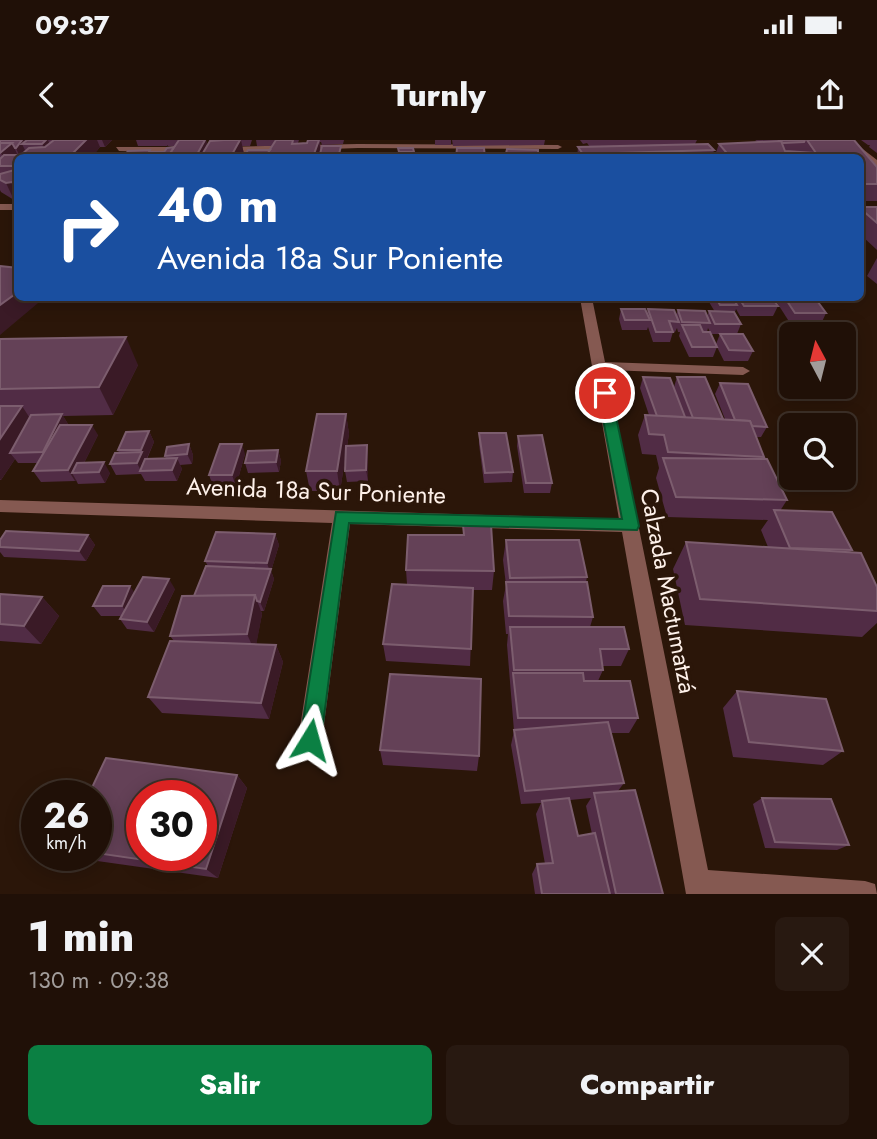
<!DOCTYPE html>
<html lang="es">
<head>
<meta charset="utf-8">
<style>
	:root { --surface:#201007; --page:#281911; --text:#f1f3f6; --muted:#a29d9b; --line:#3d3028; --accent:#0b8043 }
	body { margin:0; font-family:Jost,sans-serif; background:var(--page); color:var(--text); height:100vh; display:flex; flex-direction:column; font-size:26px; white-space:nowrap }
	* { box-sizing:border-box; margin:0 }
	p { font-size:23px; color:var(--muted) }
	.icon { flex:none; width:38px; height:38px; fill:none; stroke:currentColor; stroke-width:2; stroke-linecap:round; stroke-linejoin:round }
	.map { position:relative; height:754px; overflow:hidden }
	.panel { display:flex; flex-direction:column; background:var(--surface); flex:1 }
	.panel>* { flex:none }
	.guide { position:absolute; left:14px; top:14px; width:850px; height:147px; border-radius:10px; box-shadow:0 4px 18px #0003,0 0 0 2px var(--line); background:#1a4fa0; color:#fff; overflow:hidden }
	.needle { width:46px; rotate:353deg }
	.controls { position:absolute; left:779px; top:182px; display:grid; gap:14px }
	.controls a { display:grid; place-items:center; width:77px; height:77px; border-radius:10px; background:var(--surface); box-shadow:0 4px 18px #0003,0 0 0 2px var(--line); font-size:35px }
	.speed { position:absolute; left:21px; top:640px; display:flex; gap:14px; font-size:35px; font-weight:700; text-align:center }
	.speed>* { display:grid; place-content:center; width:91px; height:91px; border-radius:50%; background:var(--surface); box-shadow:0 4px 18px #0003,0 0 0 2px var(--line); line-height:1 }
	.speed small { font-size:18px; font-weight:400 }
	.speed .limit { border:10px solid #d22; background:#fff; color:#111 }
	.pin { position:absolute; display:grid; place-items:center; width:60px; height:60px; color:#fff; margin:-30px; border:4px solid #fff; border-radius:50%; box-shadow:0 2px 7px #0007 }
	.me { position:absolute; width:77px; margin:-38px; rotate:8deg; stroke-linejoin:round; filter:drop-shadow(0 0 5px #0008) }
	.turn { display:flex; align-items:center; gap:24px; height:147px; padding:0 28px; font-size:32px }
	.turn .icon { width:91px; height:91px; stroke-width:2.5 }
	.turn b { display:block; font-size:49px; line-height:60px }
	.round { display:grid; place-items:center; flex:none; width:74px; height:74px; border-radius:10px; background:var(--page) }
	.summary { display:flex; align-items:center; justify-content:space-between; height:119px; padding:0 28px }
	h1 { font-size:42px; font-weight:800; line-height:52px }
	.primary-button { display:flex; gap:14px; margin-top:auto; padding:14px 28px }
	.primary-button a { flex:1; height:80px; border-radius:10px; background:var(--accent); color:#fff; font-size:28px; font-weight:800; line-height:80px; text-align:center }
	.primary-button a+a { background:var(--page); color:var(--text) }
	.status { display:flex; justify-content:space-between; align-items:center; height:49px; padding:0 35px; background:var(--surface); direction:ltr }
	.status svg { height:19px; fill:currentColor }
	header { display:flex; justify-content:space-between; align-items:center; height:91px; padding:0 28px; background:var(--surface); font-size:32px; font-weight:800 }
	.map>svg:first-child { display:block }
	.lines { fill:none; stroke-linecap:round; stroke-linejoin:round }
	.minor { fill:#855951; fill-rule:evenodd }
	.wall { fill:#512c45; fill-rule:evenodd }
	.shaded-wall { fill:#3a1a26 }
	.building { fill:#644157; stroke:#7c5d6e; stroke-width:2; fill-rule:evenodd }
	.route { fill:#0b8043; stroke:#07532c; stroke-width:2 }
	.labels { text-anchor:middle; stroke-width:7; stroke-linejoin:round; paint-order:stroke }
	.street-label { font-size:24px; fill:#fef1ea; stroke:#2b1609 }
</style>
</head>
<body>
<div class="status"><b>09:37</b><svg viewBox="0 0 49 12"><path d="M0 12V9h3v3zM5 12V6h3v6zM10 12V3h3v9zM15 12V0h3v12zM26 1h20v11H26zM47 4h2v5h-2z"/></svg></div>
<header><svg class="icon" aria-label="back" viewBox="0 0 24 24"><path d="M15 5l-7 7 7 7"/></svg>Turnly<svg class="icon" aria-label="share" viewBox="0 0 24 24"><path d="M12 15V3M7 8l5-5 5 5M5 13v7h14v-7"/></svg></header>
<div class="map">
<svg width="877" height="754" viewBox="0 0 877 754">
	<rect width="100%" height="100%" fill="#2b1609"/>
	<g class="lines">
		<g class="minor">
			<polygon points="842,0 851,0 877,20 877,27"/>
			<polygon points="358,4 558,5 562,7 558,9 358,8 221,13 217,10 221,7"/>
			<polygon points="116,7 189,7 193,10 189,13 119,11"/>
			<rect x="0" y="64" width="18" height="6"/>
			<polygon points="580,158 592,158 605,222 743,227 750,231 743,235 607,230 708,730 865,741 875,744 877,754 686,754 622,392 350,384 322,600 318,608 310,611 302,608 298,600 332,383 0,372 0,360 619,379"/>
		</g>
	</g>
	<g class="wall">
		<polygon points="0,0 112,0 105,7 100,7 91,18 18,18 18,60 14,60 1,52 0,50"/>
		<polygon points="136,0 206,0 207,6 224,0 252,0 250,6 242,6 244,14 243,18 123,18 150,10 151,12 164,12 175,6 168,6 168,5 167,6 138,6"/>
		<polygon points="256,0 299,0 298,3 307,3 308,0 344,0 343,4 322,5 321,2 320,2 321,11 342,15 341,18 243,18 270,10 272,6 257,6"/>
		<rect x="435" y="0" width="16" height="5"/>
		<polygon points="452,0 545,0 544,5 453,6"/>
		<polygon points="580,0 697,0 695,4 714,10 712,18 577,18 578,7 590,7 587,3 583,4"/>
		<polygon points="755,0 854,0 877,27 877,61 861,61 861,18 714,18 719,4 758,2"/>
		<polygon points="861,0 877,0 877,13 869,7 870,5 868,5"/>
		<polygon points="398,8 413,8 414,14 416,14 416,18 397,18 399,14"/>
		<polygon points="861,67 877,67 877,110 861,95"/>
		<polygon points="877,118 877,144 867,136"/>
		<polygon points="651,158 676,158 652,159"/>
		<path d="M711 158H772L778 166 773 176H740L736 169 735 172 741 184 737 194 753 211 748 221H724L717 207 713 217H689L679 196 680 192H678L677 188 675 192H673L670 202H653L648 187 647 190H622L619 179 621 169 647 173 648 169 676 175 678 170 707 176 709 171 715 172 709 162ZM708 188 711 194H720L716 204 707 192Z"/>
		<polygon points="774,158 815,158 826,173 821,184 790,183"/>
		<polygon points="0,199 138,225 113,275 63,276 68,284 68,285 98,295 84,323 110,333 105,343 78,344 76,340 75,341 41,342 33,331 38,323 18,323 15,319 1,340 0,340"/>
		<polygon points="643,237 674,247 677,237 723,279 725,279 715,254 720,243 767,287 761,297 756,297 764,317 762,319 787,360 780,371 852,410 850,412 877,447 877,483 862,497 685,485 673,429 686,402 768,407 761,390 768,380 667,377 656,338 659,328 656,315 642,314 638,295 645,275 649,275 640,248"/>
		<polygon points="346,274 349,294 347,306 367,305 368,315 368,341 347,342 345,331 346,313 340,351 310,351 306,331"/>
		<polygon points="149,291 154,302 147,319 166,319 165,316 189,304 193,315 192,324 180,325 182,329 177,341 145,341 141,334 116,335 110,324 119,313 118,310"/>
		<polygon points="479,293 513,332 512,342 484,343 479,304"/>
		<polygon points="518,296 552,343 550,353 524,353 517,306"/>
		<polygon points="278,310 281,321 279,332 248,333 245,323"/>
		<polygon points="245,314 236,346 213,346 209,335"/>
		<polygon points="463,385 494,431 492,450 473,450 470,526 386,521 383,504 407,444 406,430 463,395"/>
		<polygon points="275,394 279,405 271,431 274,439 264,471 261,471 262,474 256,504 276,505 283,522 269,579 162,573 148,557 174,501 170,496 194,456 208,426 205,421"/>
		<polygon points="88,395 95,405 86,421 4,417 0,412 0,400"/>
		<path d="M506 400 587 437 586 442 593 477 590 487 629 509 621 526H602L603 530 598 541 638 578 629 593H611L624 643 618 651 663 754H535L532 734 537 724H545L536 674 541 663 521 664 511 605 514 591 507 505 508 494H506L503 461 506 445 503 420ZM591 658 586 666 592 694 578 696 570 660Z"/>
		<polygon points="175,449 154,492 127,489 120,479 122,476 101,476 93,466 134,453"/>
		<polygon points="0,454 42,457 59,476 41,504 0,501"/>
		<polygon points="737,551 843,611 823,625 733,617 723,568"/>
		<polygon points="380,610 479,616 477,631 383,625"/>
		<polygon points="237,635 247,648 218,738 83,719 77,716 96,716 96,656"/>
		<polygon points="762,658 849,705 837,710 765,708 753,664"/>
	</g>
	<g class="shaded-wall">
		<polygon points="22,0 32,0 22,4 25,10 20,17 16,8"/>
		<polygon points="46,0 48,0 54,15 48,18 42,4"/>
		<polygon points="86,0 97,0 100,7 91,18 68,18"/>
		<polygon points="102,0 112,0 105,7"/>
		<polygon points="206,0 210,15 208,18 195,18"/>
		<polygon points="240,0 241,0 244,14 243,18 230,18"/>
		<polygon points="319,0 321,15 321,18 315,18 314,14"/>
		<polygon points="12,3 19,18 5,21 1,13"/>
		<polygon points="341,6 341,18 338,18"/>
		<polygon points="12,42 18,53 18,60 14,60 6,43"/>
		<polygon points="18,152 18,158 44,158 0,195 0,165"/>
		<polygon points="126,197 138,225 113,275 99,247"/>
		<polygon points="22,266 35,286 10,313 15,319 1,340 0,339 0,299"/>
		<polygon points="62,274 68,284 50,322 43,312"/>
		<polygon points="346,274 349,294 340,351 337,331"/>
		<polygon points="92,285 98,295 79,333 72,333 76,340 75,341 68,330"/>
		<polygon points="149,291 154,302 141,331 137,323 142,312 141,310"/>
		<polygon points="189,304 193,315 192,324 187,314"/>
		<polygon points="242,304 245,314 236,346 232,335"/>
		<polygon points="367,305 368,315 368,341 366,330"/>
		<polygon points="278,310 281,321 279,332 276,322"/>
		<polygon points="177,318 182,329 177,341 172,330"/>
		<polygon points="104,322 110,333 105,343 99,332"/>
		<polygon points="275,394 279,405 271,431 274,439 264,471 260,462 270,432 267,423"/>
		<polygon points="88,395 95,405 86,421 79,411"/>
		<polygon points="169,439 175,449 154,492 147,482"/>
		<polygon points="130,446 137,456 129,476 122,466"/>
		<polygon points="255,455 262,474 255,512 247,494"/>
		<polygon points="42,457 59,476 41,504 24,486"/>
		<polygon points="276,505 283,522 269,579 261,563"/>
		<polygon points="237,635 247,648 218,738 206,729"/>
	</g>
	<g class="building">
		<polygon points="0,0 22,0 16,8 15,8 12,3 0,3"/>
		<polygon points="27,0 46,0 42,4 22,4"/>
		<polygon points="54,0 86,0 68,18 18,18 18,26 0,26 0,19 4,15 21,15 29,8 45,7"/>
		<polygon points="179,0 205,0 195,18 167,18"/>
		<polygon points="224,0 240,0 230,18 200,18 210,1"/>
		<polygon points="276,0 293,0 292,4 307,3 308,0 319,0 314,14 267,14"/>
		<polygon points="779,0 805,0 804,2 783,3"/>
		<polygon points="807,0 854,0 877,27 877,44 861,44 861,18 790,18 788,15 790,18 731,18 719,4 781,1 785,11 816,13"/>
		<polygon points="0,3 12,3 0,13"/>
		<polygon points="708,4 714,10 583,14 578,7"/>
		<polygon points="322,6 341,6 338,18 319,18"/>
		<polygon points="174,7 167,18 123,18 128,11 150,10 149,12 164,12 167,8"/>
		<polygon points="398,8 413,8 414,12 399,12"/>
		<polygon points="457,8 484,8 485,18 456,18"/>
		<polygon points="507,9 538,10 538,18 505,18"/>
		<polygon points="248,10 270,10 267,14 268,18 243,18"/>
		<polygon points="359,13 379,13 378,18 358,18"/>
		<polygon points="397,14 416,14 415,18 397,18"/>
		<polygon points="18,29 18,44 12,42 6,43 0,40 0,34"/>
		<polygon points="861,67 877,67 877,83 861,69"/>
		<polygon points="0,126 18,128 18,152 0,165"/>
		<polygon points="716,158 733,158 737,165 720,165"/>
		<polygon points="739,158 772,158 778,166 744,166"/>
		<polygon points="785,158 815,158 826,173 795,173"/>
		<polygon points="621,169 645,169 650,180 625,180"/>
		<polygon points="648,169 674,170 679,182 669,181 673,192 656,192"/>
		<polygon points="678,170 705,171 710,183 682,182"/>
		<polygon points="709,171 734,172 741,184 715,184"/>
		<polygon points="682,185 700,185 703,192 710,192 717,207 692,207"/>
		<polygon points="720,194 743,194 753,211 729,210"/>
		<polygon points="126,197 99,247 0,249 0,199"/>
		<polygon points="643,237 670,238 685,277 657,276"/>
		<polygon points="677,237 705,237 723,279 693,278"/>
		<polygon points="720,243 748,244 767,287 752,286 750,281 735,280"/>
		<polygon points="0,266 22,266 0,299"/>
		<polygon points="62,274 43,312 10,313 31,275"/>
		<polygon points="317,274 346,274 337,331 306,331"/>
		<polygon points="645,275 750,281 764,317 668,312 664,295 649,294"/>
		<polygon points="60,285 92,285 68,330 33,331"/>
		<polygon points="149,291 141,310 118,310 126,292"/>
		<polygon points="479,293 506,293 513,332 485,333"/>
		<polygon points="542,295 552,343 526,343 518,296"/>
		<polygon points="189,304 187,314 165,316 167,307"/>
		<polygon points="220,304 242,304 232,335 209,335"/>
		<polygon points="367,305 366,330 345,331 346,306"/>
		<polygon points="278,310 276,322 245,323 248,311"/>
		<polygon points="142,312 137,323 110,324 115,313"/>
		<polygon points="177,318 172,330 140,331 145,319"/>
		<polygon points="663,318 767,319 787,360 676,357"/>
		<polygon points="104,322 99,332 72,333 77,323"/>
		<polygon points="774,370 832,372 852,410 790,408"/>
		<polygon points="463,385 491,385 494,431 406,430 408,395 464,395"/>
		<polygon points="6,391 88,395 79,411 0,407 0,400"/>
		<polygon points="216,392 275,394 267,423 205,421"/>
		<polygon points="506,400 579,400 587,437 510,438"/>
		<polygon points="686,402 861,413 877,447 877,471 700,459"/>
		<polygon points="206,426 271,429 260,462 257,461 255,455 194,456"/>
		<polygon points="143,437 169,439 147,482 120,479"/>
		<polygon points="506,442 587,442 593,477 509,476"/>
		<polygon points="392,444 473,448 471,509 383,504"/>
		<polygon points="103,446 130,446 122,466 93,466"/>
		<polygon points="0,454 42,457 24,486 0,484"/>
		<polygon points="255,455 247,494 170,496 182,456"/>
		<polygon points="510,487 624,487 629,509 600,509 603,530 514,530"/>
		<polygon points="170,501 276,505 261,563 148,557"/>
		<polygon points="513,533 583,533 584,541 630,541 638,578 518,578"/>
		<polygon points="390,534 481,539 479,616 380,610"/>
		<polygon points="737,551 826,559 843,611 749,602"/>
		<polygon points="608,582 624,643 525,651 514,590"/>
		<path d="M106 618 237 635 206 729 96 713V656H88ZM142 656H201V716H142Z"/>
		<polygon points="635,650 663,754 616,754 594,653"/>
		<polygon points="569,658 578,696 595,693 610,754 542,754 537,724 553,723 542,661"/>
		<polygon points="762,658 831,659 849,705 775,702"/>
	</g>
	<polygon class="route" points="605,249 611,253 639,386 637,390 349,383 321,600 318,608 310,611 303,608 300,600 336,372 622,379 598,253"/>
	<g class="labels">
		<g class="street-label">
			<text transform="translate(316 351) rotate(2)" y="8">Avenida 18a Sur Poniente</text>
			<text transform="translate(668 451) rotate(79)" y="8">Calzada Mactumatzá</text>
		</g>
	</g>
</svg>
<div class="controls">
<a><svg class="needle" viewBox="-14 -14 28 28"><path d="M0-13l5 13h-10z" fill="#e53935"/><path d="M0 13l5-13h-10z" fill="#a29d9b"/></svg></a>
<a><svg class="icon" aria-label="search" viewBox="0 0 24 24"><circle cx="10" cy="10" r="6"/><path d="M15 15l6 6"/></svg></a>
</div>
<div class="speed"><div>26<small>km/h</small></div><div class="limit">30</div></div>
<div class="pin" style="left:605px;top:253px;background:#d93025"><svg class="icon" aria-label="arrive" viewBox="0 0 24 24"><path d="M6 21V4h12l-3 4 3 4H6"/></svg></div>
<svg class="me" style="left:310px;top:600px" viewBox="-20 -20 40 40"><path d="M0-17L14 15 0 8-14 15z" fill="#0b8043" stroke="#fff" stroke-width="4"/></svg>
<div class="guide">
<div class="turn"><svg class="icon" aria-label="right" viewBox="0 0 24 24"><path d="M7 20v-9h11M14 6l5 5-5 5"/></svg><div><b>40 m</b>Avenida 18a Sur Poniente</div></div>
</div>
</div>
<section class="panel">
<div class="summary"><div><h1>1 min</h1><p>130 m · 09:38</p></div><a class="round"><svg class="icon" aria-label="close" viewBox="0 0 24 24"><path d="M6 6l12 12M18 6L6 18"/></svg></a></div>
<div class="primary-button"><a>Salir</a><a>Compartir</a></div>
</section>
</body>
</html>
